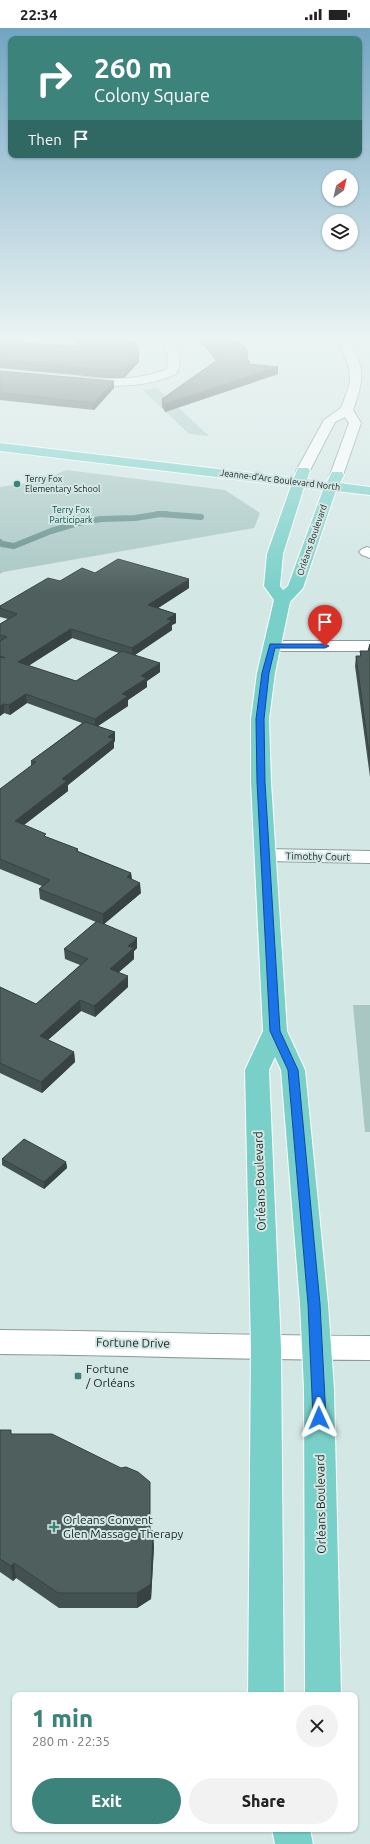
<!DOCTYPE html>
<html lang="en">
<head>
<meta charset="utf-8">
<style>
	:root { --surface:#fff; --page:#f2f2f2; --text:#222; --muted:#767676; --accent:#3c837c }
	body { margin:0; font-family:Ubuntu,sans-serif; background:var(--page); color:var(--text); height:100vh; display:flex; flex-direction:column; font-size:15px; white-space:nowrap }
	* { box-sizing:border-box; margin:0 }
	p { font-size:13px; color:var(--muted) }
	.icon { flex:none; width:22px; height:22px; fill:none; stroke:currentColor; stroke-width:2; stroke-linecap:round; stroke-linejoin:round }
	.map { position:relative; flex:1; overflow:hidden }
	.panel { position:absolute; left:12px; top:1664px; width:346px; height:140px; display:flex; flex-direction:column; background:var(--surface); border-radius:8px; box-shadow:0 1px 3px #0004 }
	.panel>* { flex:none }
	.banner { position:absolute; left:8px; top:8px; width:354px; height:122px; border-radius:8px; box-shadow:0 1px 3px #0004; background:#3c837c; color:#fff; overflow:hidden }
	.needle { width:26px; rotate:34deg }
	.buttons { position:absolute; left:322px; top:142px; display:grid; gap:8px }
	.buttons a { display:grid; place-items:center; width:36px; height:36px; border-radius:50%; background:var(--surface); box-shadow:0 1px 3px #0004; font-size:20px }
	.pin { position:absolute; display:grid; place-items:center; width:34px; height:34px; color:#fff; margin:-41px -17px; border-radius:50% 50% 50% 0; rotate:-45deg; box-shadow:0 0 4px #0007 }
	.pin .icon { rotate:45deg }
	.me { position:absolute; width:44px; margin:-22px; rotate:359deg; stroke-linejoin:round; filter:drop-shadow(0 0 3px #0008) }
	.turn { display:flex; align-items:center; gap:14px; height:84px; padding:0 20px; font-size:18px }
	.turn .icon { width:52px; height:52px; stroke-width:2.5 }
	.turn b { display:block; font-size:28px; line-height:34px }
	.then { display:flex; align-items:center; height:38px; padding:0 20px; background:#0003; gap:8px; font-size:15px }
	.round { display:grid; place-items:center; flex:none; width:42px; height:42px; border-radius:21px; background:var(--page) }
	.headline { display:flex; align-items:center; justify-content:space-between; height:68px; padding:0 20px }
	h1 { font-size:24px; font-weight:800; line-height:30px; color:var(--accent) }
	.action { display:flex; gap:8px; margin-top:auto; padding:8px 20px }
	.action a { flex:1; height:46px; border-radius:24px; background:var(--accent); color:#fff; font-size:16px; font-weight:800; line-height:46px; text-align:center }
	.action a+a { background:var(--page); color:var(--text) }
	.status { display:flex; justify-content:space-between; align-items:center; height:28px; padding:0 20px; background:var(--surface); direction:ltr }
	.status svg { height:11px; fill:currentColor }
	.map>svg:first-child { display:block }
	.green { fill:#a8c7c3 }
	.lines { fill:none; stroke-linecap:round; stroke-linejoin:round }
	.stream-far1 { stroke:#628e88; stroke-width:5.5 }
	.stream { stroke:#628e88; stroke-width:6 }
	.minor-casing { stroke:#899c99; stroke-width:2 }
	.major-casing { stroke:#fff; stroke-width:2 }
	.minor { fill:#fff; fill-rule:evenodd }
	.major { fill:#79d0c9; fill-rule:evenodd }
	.wall { fill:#435250; fill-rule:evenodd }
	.shaded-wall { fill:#374241 }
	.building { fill:#4e5f5d; stroke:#374241 }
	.route { fill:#1a73e8; stroke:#114b97 }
	.poi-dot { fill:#3c837c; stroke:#d3e7e4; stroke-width:1.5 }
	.labels { text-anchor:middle; stroke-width:4; stroke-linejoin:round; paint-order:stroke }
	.far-poi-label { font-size:9px; fill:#1b2221; stroke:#d3e7e4; text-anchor:start }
	.far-street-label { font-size:9px; fill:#1b2221; stroke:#d3e7e4 }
	.far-park-label { font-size:9px; fill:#094d47; stroke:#d3e7e4 }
	.street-label { font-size:10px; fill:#1b2221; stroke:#d3e7e4 }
	.near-street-label { font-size:12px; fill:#1b2221; stroke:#d3e7e4 }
	.near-poi-label { font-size:12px; fill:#1b2221; stroke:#d3e7e4; text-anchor:start }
</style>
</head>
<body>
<div class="status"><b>22:34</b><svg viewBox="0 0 49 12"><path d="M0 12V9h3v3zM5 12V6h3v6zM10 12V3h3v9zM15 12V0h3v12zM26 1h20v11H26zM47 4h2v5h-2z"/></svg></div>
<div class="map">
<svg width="370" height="1816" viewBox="0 0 370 1816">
	<rect width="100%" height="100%" fill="#d3e7e4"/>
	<g class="green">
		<polygon points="157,360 209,408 189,406 143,362"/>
		<polygon points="66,442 225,462 260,485 254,500 3,544 0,546 0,459 40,453"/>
		<polygon points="353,977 370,977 370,1104 365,1104"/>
	</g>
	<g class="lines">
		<polyline class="stream-far1" points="157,486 167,486"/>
		<polyline class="stream" points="0,514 2,516 14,518 51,503 78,495 101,491 135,490 160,486 201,489"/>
		<g class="minor-casing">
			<g id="minor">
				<path d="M161 311H171C178 322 184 333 176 346 146 359 117 359 85 357L81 356 79 353 81 350 85 349C114 352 140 352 167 341L168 327Z"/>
				<path d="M337 311H347C366 339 364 352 353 382L361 395 342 450H332L330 447 349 395 345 389 335 394 308 446H298L296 443 324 392 341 380 348 361 350 353 349 339Z"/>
				<polygon points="367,519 370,520 370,530 362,527 359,524 362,521"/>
				<polygon points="272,613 370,613 370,623 272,623 266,622 264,618 266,614"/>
				<polygon points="266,821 370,823 370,835 266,833 259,831 256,827 259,823"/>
				<path d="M0 1302C123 1303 247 1308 370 1308V1332C247 1332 123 1327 0 1326Z"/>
			</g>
		</g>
		<g class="major-casing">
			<g id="major">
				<path d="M0 415 294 450 298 440H308L310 443 307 451 327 454 332 444H342L344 447 340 455 370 459V467L336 463 334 468 303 560 290 574 275 645 269 691 271 754 287 1003 305 1042 328 1276 334 1361 341 1667H305L304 1361 300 1276 281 1042 275 1029 269 1042 281 1320 284 1667H248L251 1320 245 1042 263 1003 251 754V691L257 645 274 572 264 558 267 526 291 458 0 423ZM304 459 323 462 288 558 283 562 280 558 283 526Z"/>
				<polygon points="272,1801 310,1801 313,1816 275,1816"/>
			</g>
		</g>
		<use href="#minor" class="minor"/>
		<use href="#major" class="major"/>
	</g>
	<g class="wall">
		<polygon points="0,311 23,311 21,315 139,334 124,350 106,350 0,340"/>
		<polygon points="199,311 238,311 250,336 278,346 165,384 162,379 162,371 216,333"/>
		<polygon points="0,343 114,360 94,382 0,372"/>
		<path d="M95 545 189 560 158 580 176 586V595L172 597V602L135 627 160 644 147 653V659L128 672V678L98 698 115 704V713L114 714V720L68 757V763L24 797 46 809 78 821V823L131 845 132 851 141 865 104 896 137 920 134 923V931L119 944 128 959 95 989 81 983 48 1012 74 1024 75 1034 42 1065 0 1045V959L36 976 80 937 65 931 64 921 96 894 40 871 39 861 42 858 0 841V761L31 738V733L82 695 27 675 10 687 4 685 0 688V596L8 591 0 589V578L60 553ZM72 610 119 625 76 653 28 638Z"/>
		<polygon points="370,616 370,749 355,638 356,628 360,628 360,623 368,623"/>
		<polygon points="2,1131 66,1134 67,1140 44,1161 2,1137"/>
		<polygon points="0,1402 12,1406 150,1469 150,1503 154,1518 151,1571 137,1580 59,1580 16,1550 13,1553 0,1544"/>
	</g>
	<g class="shaded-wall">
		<polygon points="20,311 23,311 19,322 19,315"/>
		<polygon points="139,327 139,334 124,350 124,342"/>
		<polygon points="278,339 278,346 165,384 165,376"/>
		<polygon points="114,353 114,360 94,382 94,375"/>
		<polygon points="189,551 189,560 149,586 148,577"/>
		<polygon points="176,586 176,595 172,597 172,602 132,629 132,620 167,591"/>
		<polygon points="71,601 72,610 19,644 18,634"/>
		<polygon points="160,635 160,644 147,653 147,659 128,672 128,678 95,700 95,691 122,666 141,648"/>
		<polygon points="26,666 27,675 10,687 9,677"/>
		<polygon points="4,676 4,685 0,688 0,678"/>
		<polygon points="115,704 115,713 114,714 114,720 68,757 68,763 16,803 15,793 108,709"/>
		<polygon points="131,845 132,855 127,849"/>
		<polygon points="140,855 141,865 103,897 103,886"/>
		<polygon points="137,910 137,920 134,923 134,931 111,951 110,941 128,918"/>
		<polygon points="128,948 128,959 95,989 94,978"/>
		<polygon points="80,972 81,983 41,1018 40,1008"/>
		<polygon points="74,1024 75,1034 42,1065 41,1054"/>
		<polygon points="66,1134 67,1140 44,1161 44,1154"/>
		<polygon points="153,1503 154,1518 151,1571 137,1580 137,1565"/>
		<polygon points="14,1535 16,1550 13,1553 11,1538"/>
	</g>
	<g class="building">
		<polygon points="0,311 20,311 19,315 77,318 77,311 135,311 139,327 124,342 106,342 0,332"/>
		<polygon points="204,311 238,311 248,323 247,329 250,336 278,339 165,376 162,371 216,333 221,334"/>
		<polygon points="0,343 114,353 94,375 0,365"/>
		<polygon points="118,531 189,551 148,577 176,586 167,591 172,593 132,620 71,601 18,634 76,653 122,623 160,635 141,648 147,650 122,666 128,668 95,691 26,666 9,677 4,676 0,678 0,630 1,629 5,630 0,628 0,613 7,609 0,607 0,596 17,586 0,580 0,578 48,550 60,553 82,540 95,545"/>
		<polygon points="370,616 370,733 356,628 361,628 360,623 368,623"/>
		<polygon points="85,694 115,704 108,709 114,711 62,751 67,753 15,793 46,806 44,808 78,821 76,823 131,845 127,849 140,855 103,886 39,861 50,852 0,831 0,761 36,734 31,733"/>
		<polygon points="97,893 137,910 128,918 134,920 110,941 128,948 94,978 80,972 40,1008 74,1024 41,1054 0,1035 0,959 36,976 88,931 64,921"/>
		<polygon points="24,1111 66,1134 44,1154 2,1131"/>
		<polygon points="0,1402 11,1402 11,1406 52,1406 121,1440 126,1439 138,1444 150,1454 150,1502 153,1503 151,1556 137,1565 58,1565 14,1535 11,1538 0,1531"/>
	</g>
	<linearGradient id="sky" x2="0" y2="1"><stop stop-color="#72a5c2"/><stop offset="0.55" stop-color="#ebf4f3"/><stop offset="1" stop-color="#ebf4f3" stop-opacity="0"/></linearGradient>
	<rect width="370" height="565" fill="url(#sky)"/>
	<polygon class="route" points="270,616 325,616 329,618 325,620 275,620 269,645 264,691 265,754 280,1003 298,1042 320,1276 326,1390 324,1394 319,1395 315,1394 313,1390 308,1276 288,1042 270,1003 257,754 256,691 262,645"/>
	<g class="poi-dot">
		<circle cx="17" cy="456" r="4"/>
		<rect x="74" y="1344" width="8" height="8" rx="2"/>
		<path d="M52 1493h4v4h4v4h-4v4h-4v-4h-4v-4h4z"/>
	</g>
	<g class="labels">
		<g class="far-poi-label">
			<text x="25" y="454">Terry Fox<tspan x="25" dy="10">Elementary School</tspan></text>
		</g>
		<g class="far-street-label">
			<text transform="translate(280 452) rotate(7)" y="3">Jeanne-d'Arc Boulevard North</text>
			<text transform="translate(312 512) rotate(-71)" y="3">Orléans Boulevard</text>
		</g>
		<g class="far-park-label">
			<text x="71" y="485">Terry Fox<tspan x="71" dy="10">Participark</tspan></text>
		</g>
		<g class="street-label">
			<text transform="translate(318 828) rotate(1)" y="4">Timothy Court</text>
		</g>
		<g class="near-street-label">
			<text transform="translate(260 1153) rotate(-92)" y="4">Orléans Boulevard</text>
			<text transform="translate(133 1315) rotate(1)" y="4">Fortune Drive</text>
			<text transform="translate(321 1476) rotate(-91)" y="4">Orléans Boulevard</text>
		</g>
		<g class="near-poi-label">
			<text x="86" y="1345">Fortune<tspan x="86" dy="14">/ Orléans</tspan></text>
			<text x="63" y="1496">Orleans Convent<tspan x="63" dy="14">Glen Massage Therapy</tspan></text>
		</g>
	</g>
</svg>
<div class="buttons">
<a><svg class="needle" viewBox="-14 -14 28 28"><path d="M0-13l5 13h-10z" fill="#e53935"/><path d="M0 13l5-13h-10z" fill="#767676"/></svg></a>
<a><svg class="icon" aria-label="layers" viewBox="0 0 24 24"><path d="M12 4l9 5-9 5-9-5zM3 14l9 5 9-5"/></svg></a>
</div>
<div class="pin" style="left:325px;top:618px;background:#d93025"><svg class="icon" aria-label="arrive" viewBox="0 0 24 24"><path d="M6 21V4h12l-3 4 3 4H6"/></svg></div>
<svg class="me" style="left:319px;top:1390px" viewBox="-20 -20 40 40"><path d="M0-17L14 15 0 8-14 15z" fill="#1a73e8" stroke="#fff" stroke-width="4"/></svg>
<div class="banner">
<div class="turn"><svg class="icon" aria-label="right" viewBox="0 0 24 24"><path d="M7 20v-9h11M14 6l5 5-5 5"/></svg><div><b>260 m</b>Colony Square</div></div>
<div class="then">Then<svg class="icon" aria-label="arrive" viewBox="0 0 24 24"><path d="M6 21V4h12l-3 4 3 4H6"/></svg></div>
</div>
<section class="panel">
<div class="headline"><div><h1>1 min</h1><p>280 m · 22:35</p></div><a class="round"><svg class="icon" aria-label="close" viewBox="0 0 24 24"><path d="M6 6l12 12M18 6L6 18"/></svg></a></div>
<div class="action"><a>Exit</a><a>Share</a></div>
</section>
</div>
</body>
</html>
